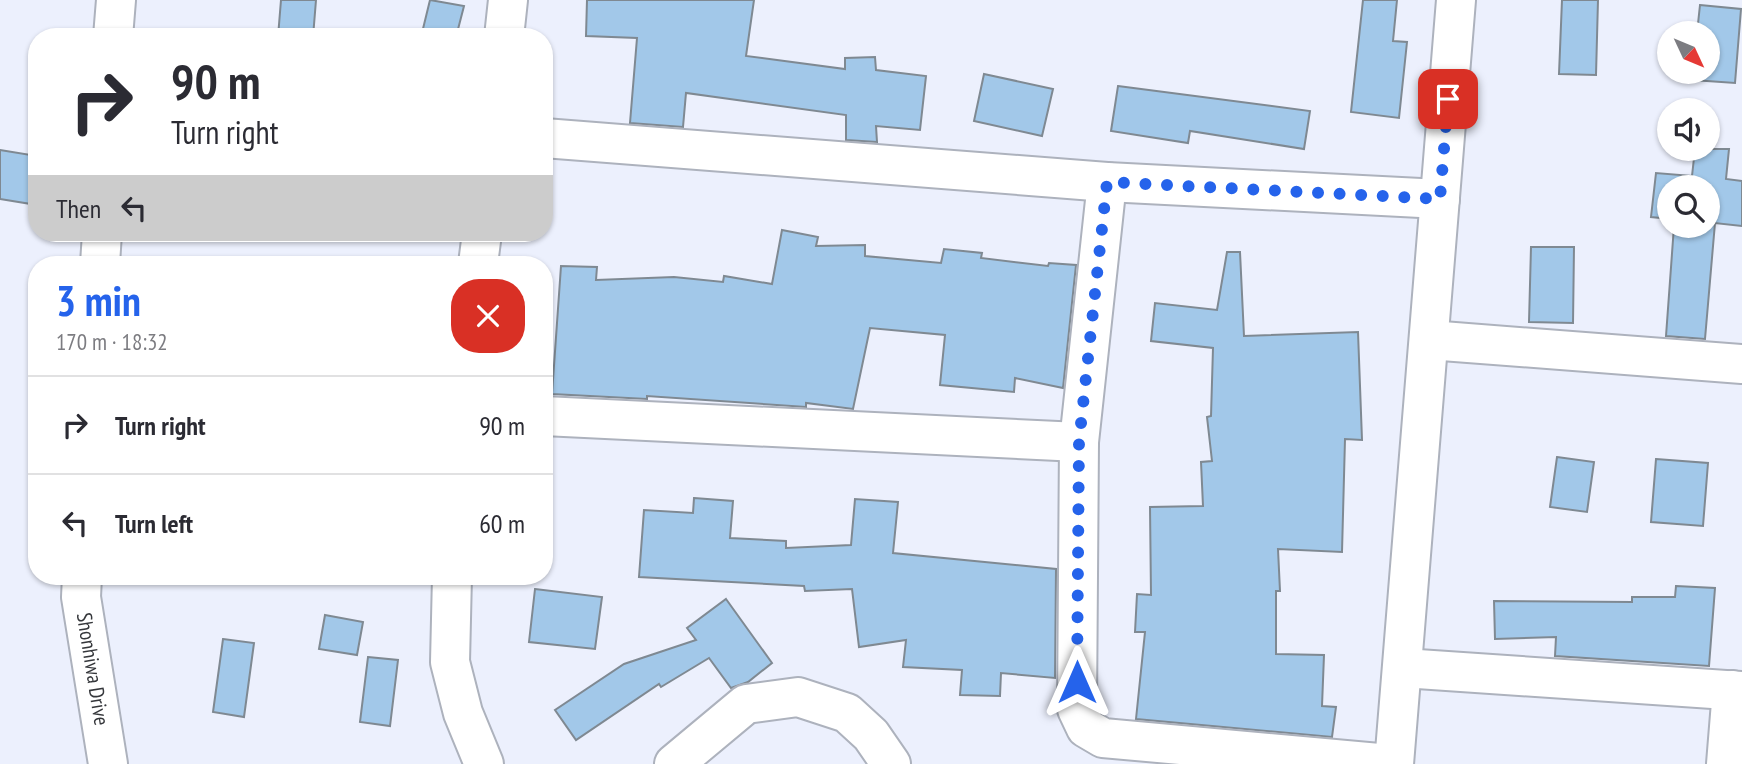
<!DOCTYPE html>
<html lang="en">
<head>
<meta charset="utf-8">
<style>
	:root { --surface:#fff; --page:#f7f7f7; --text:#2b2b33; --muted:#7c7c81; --line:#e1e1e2; --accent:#2563eb }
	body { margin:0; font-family:"PT Sans Narrow",sans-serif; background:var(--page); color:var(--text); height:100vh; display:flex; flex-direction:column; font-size:26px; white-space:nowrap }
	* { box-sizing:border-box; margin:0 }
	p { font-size:23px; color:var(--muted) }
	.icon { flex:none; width:38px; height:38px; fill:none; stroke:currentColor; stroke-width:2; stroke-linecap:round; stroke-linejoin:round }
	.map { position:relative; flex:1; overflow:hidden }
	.details { position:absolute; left:28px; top:256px; width:525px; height:329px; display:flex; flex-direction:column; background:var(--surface); border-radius:28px; box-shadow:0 2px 5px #0004 }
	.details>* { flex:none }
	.banner { position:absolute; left:28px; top:28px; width:525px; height:214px; border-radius:28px; box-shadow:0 2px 5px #0004; background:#fff; color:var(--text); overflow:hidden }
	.needle { width:46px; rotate:134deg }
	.controls { position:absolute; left:1657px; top:21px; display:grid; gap:14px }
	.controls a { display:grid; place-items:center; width:63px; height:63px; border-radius:50%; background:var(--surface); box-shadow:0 2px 5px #0004; font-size:35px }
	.pin { position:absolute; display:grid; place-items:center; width:60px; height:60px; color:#fff; margin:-30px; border-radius:14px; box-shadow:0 4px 10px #0006 }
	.me { position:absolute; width:77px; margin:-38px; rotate:0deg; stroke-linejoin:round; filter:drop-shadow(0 0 5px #0008) }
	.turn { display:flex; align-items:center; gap:24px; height:147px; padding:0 28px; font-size:32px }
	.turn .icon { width:91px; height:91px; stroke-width:2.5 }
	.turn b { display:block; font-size:49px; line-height:60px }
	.then { display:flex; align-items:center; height:66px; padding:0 28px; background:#0003; gap:14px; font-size:26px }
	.round { display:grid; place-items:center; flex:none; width:74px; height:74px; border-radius:28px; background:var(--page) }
	.overview { display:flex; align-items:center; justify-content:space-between; height:119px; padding:0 28px }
	h1 { font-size:42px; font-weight:600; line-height:52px; color:var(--accent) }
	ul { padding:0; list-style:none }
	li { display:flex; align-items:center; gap:21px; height:98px; padding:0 28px; border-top:2px solid var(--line) }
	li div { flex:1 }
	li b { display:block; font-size:26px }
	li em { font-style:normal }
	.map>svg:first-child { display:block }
	.building { fill:#a2c8e9; stroke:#7f8992; stroke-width:2 }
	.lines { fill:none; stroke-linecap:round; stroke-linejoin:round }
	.street-casing { stroke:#adb2bd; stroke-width:42 }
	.secondary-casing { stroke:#adb2bd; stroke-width:42 }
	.street { stroke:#fff; stroke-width:38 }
	.secondary { stroke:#fff; stroke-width:38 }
	.route { stroke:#2563eb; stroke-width:12; stroke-dasharray:0 21.6 }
	.labels { text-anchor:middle; stroke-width:7; stroke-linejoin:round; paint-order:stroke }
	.street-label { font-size:21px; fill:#35373b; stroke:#ecf0fd }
</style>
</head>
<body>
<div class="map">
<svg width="1742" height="764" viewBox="0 0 1742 764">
	<rect width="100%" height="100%" fill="#ecf0fd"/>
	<g class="building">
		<polygon points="281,0 316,0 313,37 278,37"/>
		<polygon points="430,0 464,6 456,37 421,37"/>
		<polygon points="587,0 754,0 746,56 845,69 845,58 875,57 876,70 926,76 920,130 876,126 877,142 846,140 846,115 686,93 683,127 630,123 637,38 586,36"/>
		<polygon points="1363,0 1397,0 1393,41 1407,42 1399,118 1351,112"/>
		<polygon points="1562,0 1598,0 1596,75 1559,74"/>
		<polygon points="1700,5 1741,9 1735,83 1693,80 1694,72 1708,72 1708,33 1697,33"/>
		<polygon points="984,74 1053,89 1042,136 974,121"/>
		<polygon points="1118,86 1310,111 1304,149 1190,131 1188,143 1111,131"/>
		<polygon points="1695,149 1729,149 1726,179 1742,181 1742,226 1715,223 1705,339 1666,336 1674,226 1708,226 1708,187 1670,187 1670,219 1651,217 1656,173 1692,176"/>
		<polygon points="0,150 37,156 31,204 0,199"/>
		<polygon points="782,230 818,237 816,246 865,245 865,256 941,263 944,249 982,253 981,258 1048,266 1049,263 1076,265 1063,388 1015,378 1014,392 940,385 945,335 870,328 853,409 806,403 806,407 647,396 647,399 552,394 561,266 597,267 596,280 674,277 723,282 724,276 772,284"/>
		<polygon points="1531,247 1574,247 1573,323 1529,322"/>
		<polygon points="1227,252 1240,252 1244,336 1358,332 1362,440 1345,439 1342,552 1278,549 1280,591 1276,591 1276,654 1324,655 1322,706 1336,707 1332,737 1136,719 1145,632 1135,632 1137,594 1151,595 1150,507 1203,506 1201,462 1212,461 1207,417 1211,416 1213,348 1151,341 1155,303 1217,310"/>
		<polygon points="1557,457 1594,462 1587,512 1550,507"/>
		<polygon points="1656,459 1708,463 1703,526 1651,522"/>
		<polygon points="694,498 733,501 730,538 786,541 786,548 851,545 855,499 898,502 893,553 1056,569 1055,678 1001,673 1000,696 960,695 962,670 903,667 906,640 859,647 852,589 805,591 804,586 639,577 644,510 693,513"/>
		<polygon points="1676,586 1715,588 1709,666 1555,656 1556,637 1495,639 1494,601 1632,602 1632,597 1675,597"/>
		<polygon points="535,589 602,597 595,649 529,642"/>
		<polygon points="726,599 772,663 748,682 731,688 709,658 661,687 659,684 576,740 555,710 624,664 696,640 687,628"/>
		<polygon points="325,615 363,622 357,655 319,649"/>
		<polygon points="223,639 254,643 244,717 213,712"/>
		<polygon points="368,657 398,660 390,726 360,722"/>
	</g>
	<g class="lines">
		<g class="street-casing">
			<g id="street">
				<polyline points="504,37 508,0"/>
				<polyline points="544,138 1107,182 1440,199"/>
				<polyline points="1107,182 1079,442 1077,709 1086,728 1103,738 1390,764"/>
				<polyline points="478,264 482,233"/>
				<polyline points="1429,340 1742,364"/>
				<polyline points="544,416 1079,442"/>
				<polyline points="452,576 450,662 463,713 484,764"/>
				<polyline points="1403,668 1742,691"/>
				<polyline points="674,764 746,704 798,697 847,713 871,735 891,764"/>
				<polyline points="1394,764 1456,0"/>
				<polyline points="1726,764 1732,690"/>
			</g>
		</g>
		<g class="secondary-casing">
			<g id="secondary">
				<polyline points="113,37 116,0"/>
				<polyline points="100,264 102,233"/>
				<path id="s1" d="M82 576 81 597 108 764"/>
			</g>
		</g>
		<use href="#street" class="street"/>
		<use href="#secondary" class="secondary"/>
	</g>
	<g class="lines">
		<polyline class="route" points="1077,682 1079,442 1107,182 1440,199 1448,99"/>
	</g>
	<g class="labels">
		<g class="street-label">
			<text dy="7" stroke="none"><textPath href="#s1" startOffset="94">Shonhiwa Drive</textPath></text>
		</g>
	</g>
</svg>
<div class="controls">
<a><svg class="needle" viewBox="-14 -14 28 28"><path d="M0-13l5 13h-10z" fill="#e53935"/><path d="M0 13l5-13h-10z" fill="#7c7c81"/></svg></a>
<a><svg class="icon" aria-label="sound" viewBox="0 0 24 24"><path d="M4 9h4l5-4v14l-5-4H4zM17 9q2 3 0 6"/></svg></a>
<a><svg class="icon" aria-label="search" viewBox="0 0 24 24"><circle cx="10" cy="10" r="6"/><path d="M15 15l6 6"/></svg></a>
</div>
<div class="pin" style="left:1448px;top:99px;background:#d93025"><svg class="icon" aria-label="arrive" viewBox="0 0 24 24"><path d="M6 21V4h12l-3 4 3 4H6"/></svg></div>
<svg class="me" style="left:1077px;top:682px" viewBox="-20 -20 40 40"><path d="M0-17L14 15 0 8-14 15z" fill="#2563eb" stroke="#fff" stroke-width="4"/></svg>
<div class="banner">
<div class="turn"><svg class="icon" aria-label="right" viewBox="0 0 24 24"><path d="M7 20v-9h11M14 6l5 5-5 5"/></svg><div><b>90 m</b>Turn right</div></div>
<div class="then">Then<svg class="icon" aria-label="left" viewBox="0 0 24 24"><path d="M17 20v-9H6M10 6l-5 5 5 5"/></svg></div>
</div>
<section class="details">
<div class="overview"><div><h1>3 min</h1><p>170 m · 18:32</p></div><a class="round" style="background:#d93025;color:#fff"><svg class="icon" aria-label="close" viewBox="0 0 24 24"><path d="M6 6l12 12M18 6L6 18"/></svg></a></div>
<ul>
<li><svg class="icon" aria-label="right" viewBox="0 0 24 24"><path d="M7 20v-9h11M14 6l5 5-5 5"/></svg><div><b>Turn right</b></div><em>90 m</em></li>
<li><svg class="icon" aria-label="left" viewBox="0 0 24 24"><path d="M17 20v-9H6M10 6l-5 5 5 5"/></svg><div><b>Turn left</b></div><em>60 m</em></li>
</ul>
</section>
</div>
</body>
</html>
